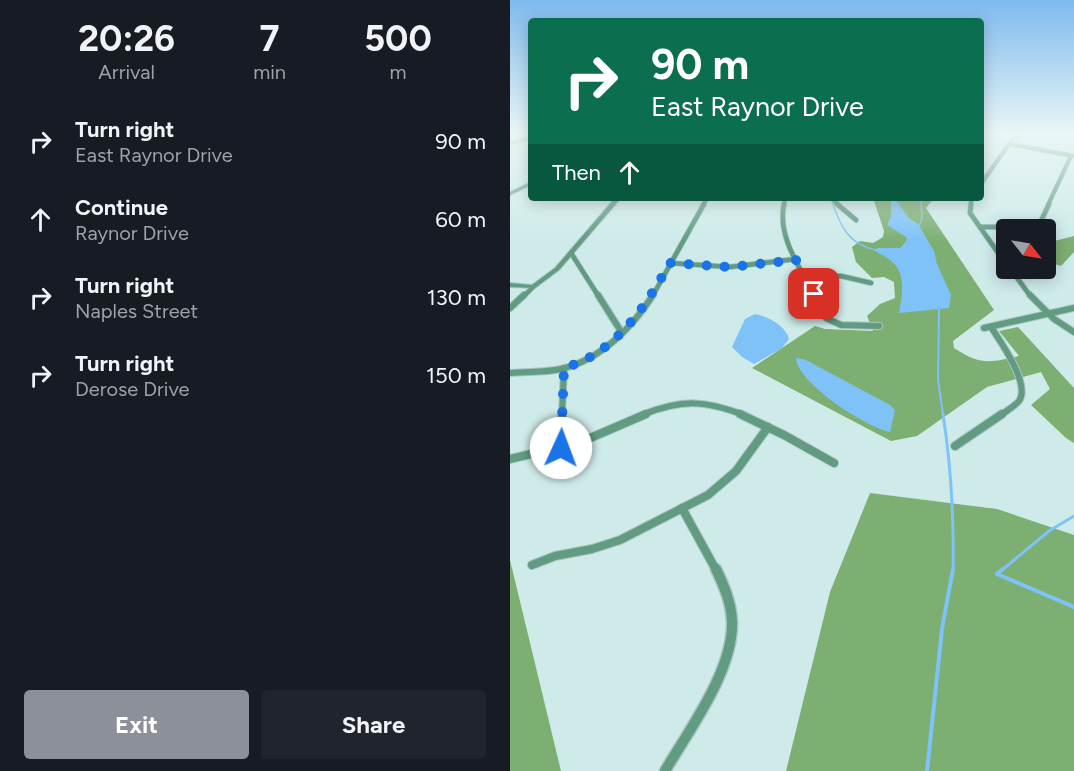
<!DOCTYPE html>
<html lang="en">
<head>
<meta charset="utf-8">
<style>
	:root { --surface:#171b24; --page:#20242c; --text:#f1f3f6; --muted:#9ea1a6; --accent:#8c9099 }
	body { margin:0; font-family:Figtree,sans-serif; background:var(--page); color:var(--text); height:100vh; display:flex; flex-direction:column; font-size:22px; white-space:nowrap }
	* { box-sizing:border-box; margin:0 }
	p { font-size:20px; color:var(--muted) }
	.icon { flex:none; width:33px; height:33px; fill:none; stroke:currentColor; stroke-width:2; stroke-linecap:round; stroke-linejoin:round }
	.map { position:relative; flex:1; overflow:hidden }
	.drawer { display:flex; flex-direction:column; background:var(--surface); width:510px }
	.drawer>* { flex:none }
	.top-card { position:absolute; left:18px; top:18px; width:456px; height:183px; border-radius:6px; box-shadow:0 3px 15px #0003; background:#0b6e4f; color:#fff; overflow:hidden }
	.needle { width:39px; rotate:121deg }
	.controls { position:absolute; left:486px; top:219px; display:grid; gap:12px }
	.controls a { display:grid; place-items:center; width:60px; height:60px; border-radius:6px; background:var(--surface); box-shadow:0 3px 15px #0003; font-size:30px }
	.pin { position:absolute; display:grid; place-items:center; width:51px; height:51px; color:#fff; margin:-26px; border-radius:12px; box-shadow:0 3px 9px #0006 }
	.me { position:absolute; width:66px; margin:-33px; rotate:2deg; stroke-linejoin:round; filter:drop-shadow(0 0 4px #0008) }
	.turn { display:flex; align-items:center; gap:21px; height:126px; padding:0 24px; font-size:27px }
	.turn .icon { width:78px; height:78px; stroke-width:2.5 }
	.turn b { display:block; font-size:42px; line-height:51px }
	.then { display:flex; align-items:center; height:57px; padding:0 24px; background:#0003; gap:12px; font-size:22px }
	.eta { display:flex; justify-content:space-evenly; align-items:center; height:102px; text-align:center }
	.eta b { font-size:36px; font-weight:700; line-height:42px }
	.cta { display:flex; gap:12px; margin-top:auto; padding:12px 24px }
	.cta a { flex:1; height:69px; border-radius:6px; background:var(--accent); color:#fff; font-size:24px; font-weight:700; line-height:69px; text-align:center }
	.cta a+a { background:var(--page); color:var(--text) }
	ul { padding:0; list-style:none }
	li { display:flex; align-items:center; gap:18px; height:78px; padding:0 24px }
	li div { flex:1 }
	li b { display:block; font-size:22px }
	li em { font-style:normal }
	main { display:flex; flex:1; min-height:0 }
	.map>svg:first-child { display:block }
	.forest { fill:#7daf72 }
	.water { fill:#7fc2f7 }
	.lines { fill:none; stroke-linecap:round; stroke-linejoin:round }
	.stream-far3 { stroke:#7fc2f7; stroke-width:1.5 }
	.stream-far2 { stroke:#7fc2f7; stroke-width:2 }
	.stream-far1 { stroke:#7fc2f7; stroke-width:3 }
	.stream { stroke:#7fc2f7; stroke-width:4 }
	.minor-far4-casing { stroke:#abc5c3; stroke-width:5 }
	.minor-far3-casing { stroke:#abc5c3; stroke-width:6 }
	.minor-far2-casing { stroke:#abc5c3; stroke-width:8 }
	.minor-far1-casing { stroke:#abc5c3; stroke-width:10 }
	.minor-casing { stroke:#abc5c3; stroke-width:13 }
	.tertiary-casing { stroke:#abc5c3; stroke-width:2 }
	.minor-far4 { stroke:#609b82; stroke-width:4 }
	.minor-far3 { stroke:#609b82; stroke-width:4.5 }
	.minor-far2 { stroke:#609b82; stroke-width:6 }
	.minor-far1 { stroke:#609b82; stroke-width:8 }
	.minor { stroke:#609b82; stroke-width:10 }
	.tertiary { fill:#609b82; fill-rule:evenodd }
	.route { stroke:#1a73e8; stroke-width:10; stroke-dasharray:0 18 }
</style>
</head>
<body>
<main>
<section class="drawer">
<div class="eta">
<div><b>20:26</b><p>Arrival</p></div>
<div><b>7</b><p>min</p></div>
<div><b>500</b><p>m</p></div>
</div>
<ul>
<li><svg class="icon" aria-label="right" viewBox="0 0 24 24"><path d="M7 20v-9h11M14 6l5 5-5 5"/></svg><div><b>Turn right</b><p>East Raynor Drive</p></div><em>90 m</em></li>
<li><svg class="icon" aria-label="ahead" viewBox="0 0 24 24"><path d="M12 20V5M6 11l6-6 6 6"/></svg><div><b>Continue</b><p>Raynor Drive</p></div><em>60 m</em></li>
<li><svg class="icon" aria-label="right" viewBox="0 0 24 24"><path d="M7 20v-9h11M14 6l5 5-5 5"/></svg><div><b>Turn right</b><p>Naples Street</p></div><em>130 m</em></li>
<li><svg class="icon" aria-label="right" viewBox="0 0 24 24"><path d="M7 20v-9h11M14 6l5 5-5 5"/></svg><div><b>Turn right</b><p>Derose Drive</p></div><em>150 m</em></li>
</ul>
<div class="cta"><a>Exit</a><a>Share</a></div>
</section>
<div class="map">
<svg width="564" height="771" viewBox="0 0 564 771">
	<rect width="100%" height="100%" fill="#ceebe9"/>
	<g class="forest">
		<path d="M363 198H424L416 208 484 310 443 341 444 348C470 365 479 363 509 356L489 331 508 327 564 388V443L556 438 521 405 540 389 531 372 477 387 407 436 381 441 242 368 305 326 315 329 363 331 357 316 370 304 385 298 384 282 374 277 362 278 346 262 342 247 350 241 363 243 373 237 374 231Z"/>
		<polygon points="564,236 564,252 551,266 541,263 536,254 536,243"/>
		<polygon points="360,493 487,509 564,535 564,771 276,771 320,592"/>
		<polygon points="0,560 51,771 0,771"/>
	</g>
	<g class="water">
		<path d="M385 199 399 218 408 224 424 251 427 264 441 295 439 308 389 313C392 296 397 273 381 261 376 256 369 254 364 250L368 248H390L397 240 396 237 377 225 381 216V200Z"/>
		<path d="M245 314C258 316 276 326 279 339L272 348 244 364 232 357 222 347 235 319Z"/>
		<path d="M286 358 296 360 380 405 385 410 380 432C357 428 287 383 286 358Z"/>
	</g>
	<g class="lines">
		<g class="stream-far3">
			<path d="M322 201C330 226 339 245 366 250"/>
			<polyline points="406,226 409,226 412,219 411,198"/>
		</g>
		<polyline class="stream-far2" points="429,309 428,379 433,415"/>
		<g class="stream-far1">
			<path d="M433 414C441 466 444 517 443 570"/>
			<polyline points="492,570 539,531 564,516"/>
		</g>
		<g class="stream">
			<polyline points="493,569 487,574 564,607"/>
			<polyline points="417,771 432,629 443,569"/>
		</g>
		<g class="minor-far4-casing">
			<g id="minor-far4">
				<polyline points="0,143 21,138"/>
				<polyline points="471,184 499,144 564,156"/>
				<polyline points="321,198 329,205"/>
				<polyline points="193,205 197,198"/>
				<polyline points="274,205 275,198"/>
				<polyline points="461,205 461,198"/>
				<polyline points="538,205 561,156"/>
			</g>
		</g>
		<g class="minor-far3-casing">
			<g id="minor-far3">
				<path d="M274 204C267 237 290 267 305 297"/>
				<polyline points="327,204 346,220"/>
				<polyline points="461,204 460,213 496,264"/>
				<polyline points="470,227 514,227 531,221 539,204"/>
				<polyline points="61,253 89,297"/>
				<polyline points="160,263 220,267 286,259"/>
				<polyline points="500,268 521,297"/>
				<polyline points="295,277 331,276 361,283"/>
				<polyline points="13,297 23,287"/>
				<polyline points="142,297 194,204"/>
			</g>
		</g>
		<g class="minor-far2-casing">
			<g id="minor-far2">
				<polyline points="88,295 112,333"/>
				<polyline points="304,295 316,318 331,325 369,326"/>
				<polyline points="520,295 544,319 564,332"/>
				<polyline points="0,308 14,295"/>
				<path d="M481 327C490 341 521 384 509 401 505 406 496 411 491 415"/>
				<polyline points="474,328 564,308"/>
				<path d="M0 373C17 371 34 373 51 369 90 360 122 328 143 295"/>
				<polyline points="52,415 54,368"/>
				<path d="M132 415C172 399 194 400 234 415"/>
			</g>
		</g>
		<g class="minor-far1-casing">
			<g id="minor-far1">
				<polyline points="230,414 274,435 324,463"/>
				<polyline points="445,446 492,414"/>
				<polyline points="51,448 52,414"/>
				<polyline points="0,459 71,442 136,414"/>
				<polyline points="172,508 206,570"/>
				<polyline points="22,565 45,556 82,549 110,540 198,495 226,471 258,427"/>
			</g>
		</g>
		<g class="minor-casing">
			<path id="minor" d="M155 771C179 730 224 670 222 621 221 602 214 586 206 569"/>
		</g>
		<g class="tertiary-casing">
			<g id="tertiary">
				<polygon points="505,134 509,134 500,145 498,145"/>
				<polygon points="21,182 21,185 0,195 0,192"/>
				<polygon points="105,198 111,198 49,270 25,288 0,287 0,283 22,285 45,268"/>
			</g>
		</g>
		<use href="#minor-far4" class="minor-far4"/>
		<use href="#minor-far3" class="minor-far3"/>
		<use href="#minor-far2" class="minor-far2"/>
		<use href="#minor-far1" class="minor-far1"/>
		<use href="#minor" class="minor"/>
		<use href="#tertiary" class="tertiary"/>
	</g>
	<linearGradient id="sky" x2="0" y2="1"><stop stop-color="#7ebaee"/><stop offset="0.55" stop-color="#e9f6f5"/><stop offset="1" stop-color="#e9f6f5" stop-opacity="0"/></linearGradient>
	<rect width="564" height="242" fill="url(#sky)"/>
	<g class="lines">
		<path class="route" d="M51 448 54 368C106 353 135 307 160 263L220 267 286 260 304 294"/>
	</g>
</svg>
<div class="controls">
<a><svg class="needle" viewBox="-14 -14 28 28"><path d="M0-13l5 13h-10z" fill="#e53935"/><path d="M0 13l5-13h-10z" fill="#9ea1a6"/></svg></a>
</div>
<div class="pin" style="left:304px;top:294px;background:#d93025"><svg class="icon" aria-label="arrive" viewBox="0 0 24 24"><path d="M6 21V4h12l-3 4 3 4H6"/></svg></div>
<svg class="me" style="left:51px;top:448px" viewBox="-20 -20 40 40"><circle r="19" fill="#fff"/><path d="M0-13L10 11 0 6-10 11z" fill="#1a73e8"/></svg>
<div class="top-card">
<div class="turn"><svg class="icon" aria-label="right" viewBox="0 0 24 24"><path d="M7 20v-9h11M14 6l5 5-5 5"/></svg><div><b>90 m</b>East Raynor Drive</div></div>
<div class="then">Then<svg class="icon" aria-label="ahead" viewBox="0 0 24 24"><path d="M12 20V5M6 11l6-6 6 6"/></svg></div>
</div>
</div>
</main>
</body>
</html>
